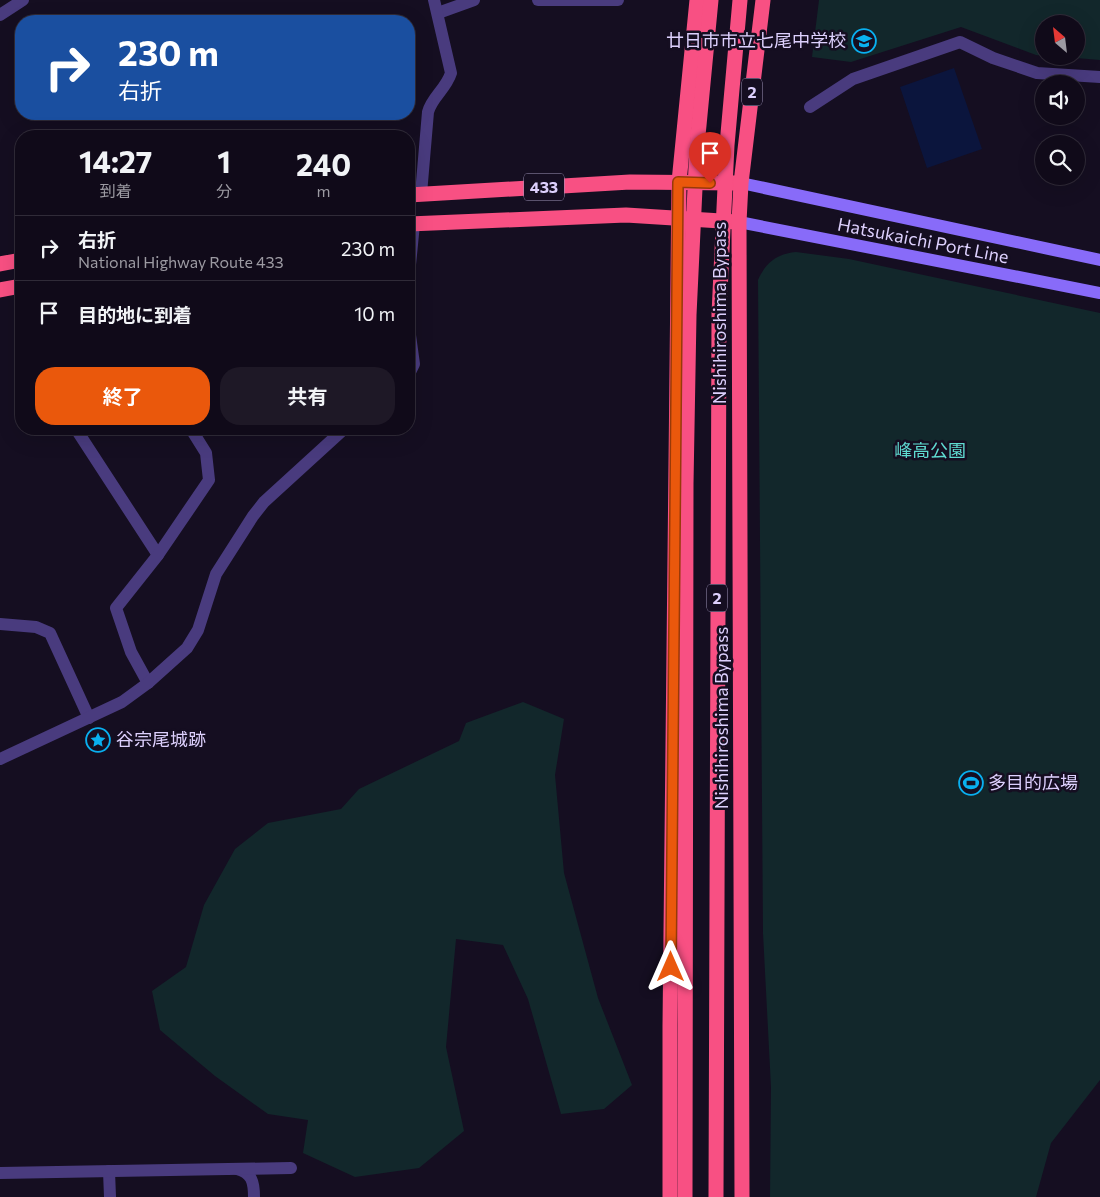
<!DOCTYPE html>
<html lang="ja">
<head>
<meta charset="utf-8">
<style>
	:root { --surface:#100a19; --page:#1e1826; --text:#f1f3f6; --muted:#9c9aa2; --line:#302b38; --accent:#ea580c }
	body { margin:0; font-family:Commissioner,"Noto Sans JP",sans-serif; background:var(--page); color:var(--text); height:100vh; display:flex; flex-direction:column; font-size:19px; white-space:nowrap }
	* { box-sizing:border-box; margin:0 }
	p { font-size:16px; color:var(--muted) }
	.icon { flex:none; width:28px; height:28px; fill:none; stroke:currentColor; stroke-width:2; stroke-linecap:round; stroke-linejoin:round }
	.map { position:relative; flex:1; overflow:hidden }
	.sheet { position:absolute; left:15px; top:130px; width:400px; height:305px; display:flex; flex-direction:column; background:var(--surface); border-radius:20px; box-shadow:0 5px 20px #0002,0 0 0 1px var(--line) }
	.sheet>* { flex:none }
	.top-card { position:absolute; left:15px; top:15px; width:400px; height:105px; border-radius:20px; box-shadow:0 5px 20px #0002,0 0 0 1px var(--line); background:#1a4fa0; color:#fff; overflow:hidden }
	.needle { width:32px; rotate:332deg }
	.tools { position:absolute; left:1035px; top:15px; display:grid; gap:10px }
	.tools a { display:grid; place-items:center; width:50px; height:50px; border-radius:50%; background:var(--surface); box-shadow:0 5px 20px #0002,0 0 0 1px var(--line); font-size:25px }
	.pin { position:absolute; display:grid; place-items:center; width:42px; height:42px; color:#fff; margin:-51px -21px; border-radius:50% 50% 50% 0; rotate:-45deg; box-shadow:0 0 5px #0007 }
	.pin .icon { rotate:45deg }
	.me { position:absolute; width:55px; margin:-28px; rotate:0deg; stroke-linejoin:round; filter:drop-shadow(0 0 4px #0008) }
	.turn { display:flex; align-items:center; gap:18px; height:105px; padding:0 20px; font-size:22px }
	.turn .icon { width:65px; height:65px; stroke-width:2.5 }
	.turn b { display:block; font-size:35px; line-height:42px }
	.eta { display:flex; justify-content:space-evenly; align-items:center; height:85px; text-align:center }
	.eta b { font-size:30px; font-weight:700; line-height:35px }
	.primary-button { display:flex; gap:10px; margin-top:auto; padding:10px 20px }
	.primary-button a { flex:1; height:58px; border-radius:20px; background:var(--accent); color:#fff; font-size:20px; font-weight:700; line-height:58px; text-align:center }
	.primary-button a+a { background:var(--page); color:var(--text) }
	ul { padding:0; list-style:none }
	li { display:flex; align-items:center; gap:15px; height:65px; padding:0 20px; border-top:1px solid var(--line) }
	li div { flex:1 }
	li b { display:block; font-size:19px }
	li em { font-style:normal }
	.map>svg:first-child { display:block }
	.green { fill:#12272b }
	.water { fill:#0b153d }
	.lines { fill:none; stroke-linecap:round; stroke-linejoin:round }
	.street { stroke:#493b7e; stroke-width:12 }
	.secondary { stroke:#886bf9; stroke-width:12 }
	.highway { stroke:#f85083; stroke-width:15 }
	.highway-bridge { stroke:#f85083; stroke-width:15 }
	.route-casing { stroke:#983908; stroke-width:12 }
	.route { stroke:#ea580c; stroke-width:9 }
	.labels { text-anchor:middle; stroke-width:5; stroke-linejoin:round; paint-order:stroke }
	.shield { fill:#150e21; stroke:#a196bb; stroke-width:1 }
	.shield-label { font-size:16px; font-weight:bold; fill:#ddd0fd }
	.poi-label { font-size:18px; fill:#ddd0fd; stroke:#150e21; text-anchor:start }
	.street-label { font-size:18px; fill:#ddd0fd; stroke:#150e21 }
	.park-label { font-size:18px; fill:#5fdad1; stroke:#150e21 }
</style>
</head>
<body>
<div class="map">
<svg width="1100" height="1197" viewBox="0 0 1100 1197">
	<rect width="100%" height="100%" fill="#150e21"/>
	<g class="green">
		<polygon points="819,0 1100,0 1100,60 1052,56 1076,56 1076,24 1044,24 1044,56 1036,55 961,27 851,62 812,57"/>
		<path d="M796 252 849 259 1100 313V1080L1051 1143 1036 1197H770L771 1087 763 933 758 280C766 262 777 254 796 252Z"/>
		<polygon points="523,702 564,719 555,775 564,873 598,998 632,1085 604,1109 561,1114 528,999 503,945 456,939 446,1047 464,1131 419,1168 355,1177 303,1153 308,1120 268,1114 215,1076 160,1030 152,991 186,967 204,905 235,849 268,823 341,809 359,789 459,741 466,723"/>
	</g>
	<polygon class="water" points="954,68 982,149 927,168 900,87"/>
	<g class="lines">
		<g class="street">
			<polyline points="538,0 618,0"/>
			<polyline points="438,13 474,0"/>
			<polyline points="0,15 23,0"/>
			<polyline points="810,107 853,79 960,42 993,58 1037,73 1100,77"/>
			<path d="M421 194 428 112C432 97 446 89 451 73L434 0"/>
			<polyline points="409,275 414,224"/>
			<polyline points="409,328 414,364 409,374"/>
			<polyline points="76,429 158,555"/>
			<polyline points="0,624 36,627 50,633 89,718"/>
			<polyline points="148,683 131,652 116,608 158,555 209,480 206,453 191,429"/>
			<polyline points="0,759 122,702 148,683 187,648 198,630 216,574 253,516 264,502 344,429"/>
			<path d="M237 1169C252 1173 254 1182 254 1197"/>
			<polyline points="109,1171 110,1197"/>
			<polyline points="0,1173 291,1168"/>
		</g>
		<g class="secondary">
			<polyline points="741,183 1100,260"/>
			<polyline points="739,222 1100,293"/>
		</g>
		<g class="highway">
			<polyline points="409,195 630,182 737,183"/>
			<polyline points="409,224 626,215 737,222"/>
			<polyline points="0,264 21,260"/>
			<polyline points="0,290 21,286"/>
			<polyline points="670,1197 670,1026 679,182 697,0"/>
			<polyline points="742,1197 739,222 741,183 763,0"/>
		</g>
		<g class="highway-bridge">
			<polyline points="685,1197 686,484 689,315 697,146 711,0"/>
			<polyline points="716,1197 719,314 727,145 740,0"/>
		</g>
	</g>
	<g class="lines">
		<g class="route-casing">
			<polyline id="route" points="671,967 678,182 710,183"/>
		</g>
		<use href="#route" class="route"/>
	</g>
	<defs>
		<g id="school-ring" transform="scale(1.25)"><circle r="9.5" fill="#150e21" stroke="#09b0f0" stroke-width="1.5"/><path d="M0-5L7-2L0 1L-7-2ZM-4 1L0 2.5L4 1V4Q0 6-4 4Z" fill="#09b0f0"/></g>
		<g id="sight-ring" transform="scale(1.25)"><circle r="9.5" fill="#150e21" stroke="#09b0f0" stroke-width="1.5"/><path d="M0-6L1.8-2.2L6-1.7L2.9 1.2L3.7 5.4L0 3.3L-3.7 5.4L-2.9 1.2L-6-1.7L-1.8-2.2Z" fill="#09b0f0"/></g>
		<g id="stadium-ring" transform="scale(1.25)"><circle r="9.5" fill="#150e21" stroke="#09b0f0" stroke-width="1.5"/><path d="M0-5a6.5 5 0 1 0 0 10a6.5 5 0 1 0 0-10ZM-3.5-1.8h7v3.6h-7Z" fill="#09b0f0"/></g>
	</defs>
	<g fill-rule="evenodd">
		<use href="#school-ring" x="864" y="41"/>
		<use href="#sight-ring" x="98" y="740"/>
		<use href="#stadium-ring" x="971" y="783"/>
	</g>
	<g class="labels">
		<g class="shield">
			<rect x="742" y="78.5" width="20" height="27" rx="4"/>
			<rect x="524" y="173.5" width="40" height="27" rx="4"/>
			<rect x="707" y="584.5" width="20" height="27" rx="4"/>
		</g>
		<g class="shield-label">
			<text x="752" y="98">2</text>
			<text x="544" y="193">433</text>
			<text x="717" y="604">2</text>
		</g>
		<g class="poi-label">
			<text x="846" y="47" text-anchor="end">廿日市市立七尾中学校</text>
			<text x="116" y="746">谷宗尾城跡</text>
			<text x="988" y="789">多目的広場</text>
		</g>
		<g class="street-label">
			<text transform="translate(923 241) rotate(11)" y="6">Hatsukaichi Port Line</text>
			<text transform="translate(720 313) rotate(-90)" y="6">Nishihiroshima Bypass</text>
			<text transform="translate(722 718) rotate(-90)" y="6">Nishihiroshima Bypass</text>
		</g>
		<g class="park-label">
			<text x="930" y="457">峰高公園</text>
		</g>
	</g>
</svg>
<div class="tools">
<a><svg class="needle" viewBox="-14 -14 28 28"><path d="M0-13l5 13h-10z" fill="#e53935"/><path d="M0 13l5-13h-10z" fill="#9c9aa2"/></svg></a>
<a><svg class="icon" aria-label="sound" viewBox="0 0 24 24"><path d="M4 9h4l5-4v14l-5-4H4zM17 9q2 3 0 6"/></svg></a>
<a><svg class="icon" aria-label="search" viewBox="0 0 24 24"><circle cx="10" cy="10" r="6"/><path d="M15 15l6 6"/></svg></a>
</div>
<div class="pin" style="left:710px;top:183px;background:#d93025"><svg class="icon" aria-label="arrive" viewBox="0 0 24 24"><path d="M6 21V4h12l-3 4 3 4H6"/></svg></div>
<svg class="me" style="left:671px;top:967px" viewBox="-20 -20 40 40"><path d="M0-17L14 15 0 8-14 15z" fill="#ea580c" stroke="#fff" stroke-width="4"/></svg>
<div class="top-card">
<div class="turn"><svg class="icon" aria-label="right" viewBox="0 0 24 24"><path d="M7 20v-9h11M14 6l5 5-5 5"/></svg><div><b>230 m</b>右折</div></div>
</div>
<section class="sheet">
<div class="eta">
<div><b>14:27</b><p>到着</p></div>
<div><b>1</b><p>分</p></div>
<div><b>240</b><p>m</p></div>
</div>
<ul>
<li><svg class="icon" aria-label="right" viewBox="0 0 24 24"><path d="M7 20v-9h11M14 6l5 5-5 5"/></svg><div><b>右折</b><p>National Highway Route 433</p></div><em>230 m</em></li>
<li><svg class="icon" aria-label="arrive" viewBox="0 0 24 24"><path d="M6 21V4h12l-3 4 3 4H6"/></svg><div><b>目的地に到着</b></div><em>10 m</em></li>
</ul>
<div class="primary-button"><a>終了</a><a>共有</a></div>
</section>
</div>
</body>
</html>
